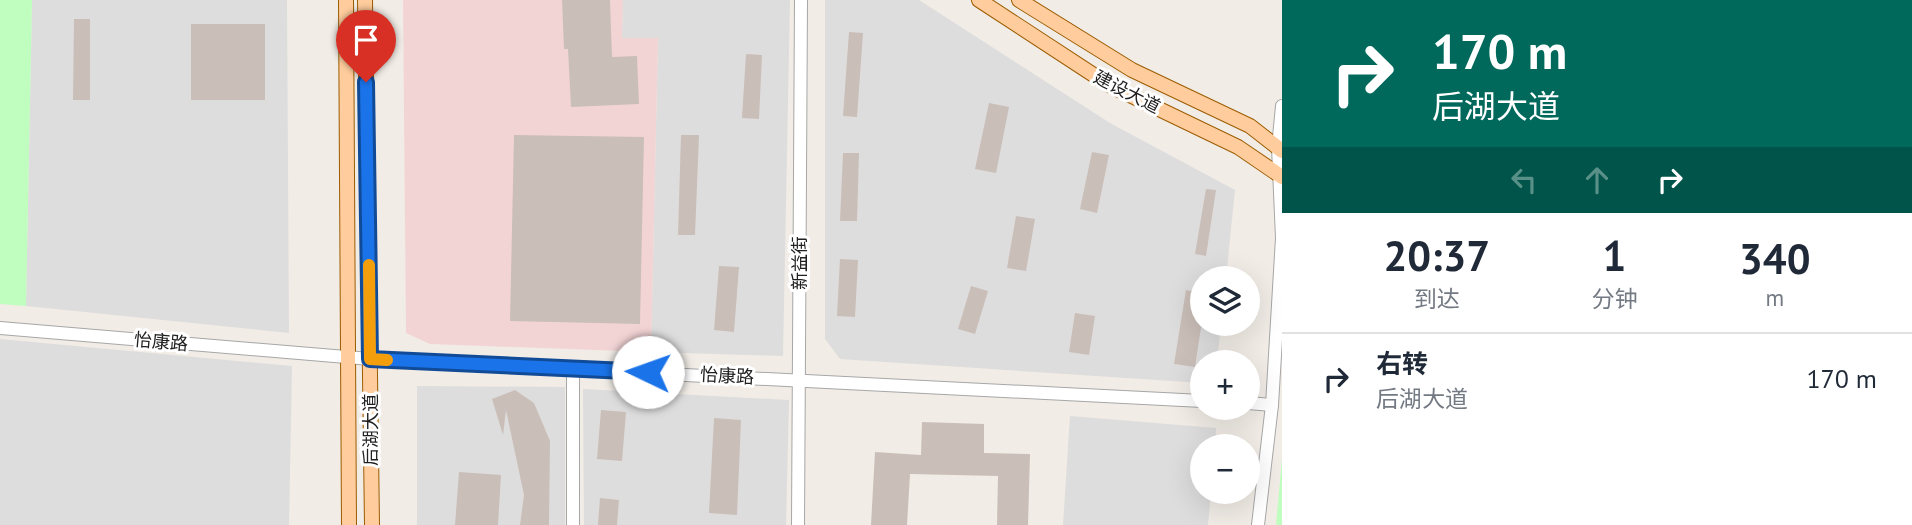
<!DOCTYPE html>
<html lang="zh">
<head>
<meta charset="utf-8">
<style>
	:root { --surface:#fff; --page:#f2f2f3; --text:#1f2937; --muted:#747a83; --line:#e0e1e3 }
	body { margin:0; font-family:"PT Sans","Noto Sans SC",sans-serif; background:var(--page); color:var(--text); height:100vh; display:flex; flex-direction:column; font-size:26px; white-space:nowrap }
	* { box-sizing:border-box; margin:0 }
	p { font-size:23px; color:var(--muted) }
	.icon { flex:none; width:38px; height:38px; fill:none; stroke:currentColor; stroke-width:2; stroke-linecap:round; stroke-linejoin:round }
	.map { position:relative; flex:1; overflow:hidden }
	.side { display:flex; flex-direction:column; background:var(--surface); width:630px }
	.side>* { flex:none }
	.banner { background:#00695c; color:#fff; overflow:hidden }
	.fabs { position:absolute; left:1190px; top:266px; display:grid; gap:14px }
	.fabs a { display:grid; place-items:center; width:70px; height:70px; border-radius:50%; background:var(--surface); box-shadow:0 7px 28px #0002; font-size:35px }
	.pin { position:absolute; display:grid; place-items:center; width:60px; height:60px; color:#fff; margin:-72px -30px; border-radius:50% 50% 50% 0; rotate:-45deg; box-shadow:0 0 7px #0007 }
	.pin .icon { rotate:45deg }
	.me { position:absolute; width:77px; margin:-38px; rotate:273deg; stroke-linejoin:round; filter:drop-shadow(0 0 5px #0008) }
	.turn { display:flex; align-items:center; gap:24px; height:147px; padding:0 35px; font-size:32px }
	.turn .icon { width:91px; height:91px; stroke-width:2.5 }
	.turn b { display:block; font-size:49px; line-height:60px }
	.lanes { display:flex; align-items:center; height:66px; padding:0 35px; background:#0003; justify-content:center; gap:35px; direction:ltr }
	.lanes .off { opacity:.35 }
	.eta { display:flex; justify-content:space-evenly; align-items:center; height:119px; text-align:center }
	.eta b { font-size:42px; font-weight:700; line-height:49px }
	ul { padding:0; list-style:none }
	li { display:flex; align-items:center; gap:21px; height:91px; padding:0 35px; border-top:2px solid var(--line) }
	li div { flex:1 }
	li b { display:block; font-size:26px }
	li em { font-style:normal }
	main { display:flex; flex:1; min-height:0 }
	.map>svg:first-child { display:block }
	.residential { fill:#dedddd }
	.commercial { fill:#f3d4d5 }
	.park { fill:#c0fec0 }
	.building { fill:#cabeb8 }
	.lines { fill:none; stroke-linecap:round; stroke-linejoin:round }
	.minor-casing { stroke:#a7a7a7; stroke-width:14 }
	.major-casing { stroke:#9c5c00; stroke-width:16 }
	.minor { stroke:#fff; stroke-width:12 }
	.major { stroke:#ffcd9d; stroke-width:14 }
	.route-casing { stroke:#114b97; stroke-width:18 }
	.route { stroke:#1a73e8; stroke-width:12 }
	.slow { stroke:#f59e0b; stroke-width:12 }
	.labels { text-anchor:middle; stroke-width:6; stroke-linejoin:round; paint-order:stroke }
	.street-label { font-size:18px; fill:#202020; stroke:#fff }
</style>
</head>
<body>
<main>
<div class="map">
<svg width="1282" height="525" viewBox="0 0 1282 525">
	<rect width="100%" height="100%" fill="#f1ece6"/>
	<g class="residential">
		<polygon points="32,0 287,0 289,333 26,306"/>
		<polygon points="623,0 790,0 783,356 651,352 658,38 622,38"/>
		<polygon points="825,0 919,0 1110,123 1235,190 1226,278 1202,278 1202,324 1221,324 1217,362 1202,362 1202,383 840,359 825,339"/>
		<polygon points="0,339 292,366 289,525 0,525"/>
		<polygon points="417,386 565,387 565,525 417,525"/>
		<polygon points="583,389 789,400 786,525 584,525"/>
		<polygon points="1070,416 1216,428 1215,446 1202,446 1202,492 1211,492 1208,525 1063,525"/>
	</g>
	<polygon class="commercial" points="403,0 623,0 622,38 658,38 651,352 430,344 406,333"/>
	<g class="park">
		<polygon points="0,0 32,0 26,306 0,304"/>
		<polygon points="1282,459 1282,525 1276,525"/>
	</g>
	<g class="building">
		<polygon points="562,0 610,0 612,57 637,56 639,104 571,107 568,49 564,49"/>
		<polygon points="74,19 90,19 90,100 73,100"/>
		<rect x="191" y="24" width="74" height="76"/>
		<polygon points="849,32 863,33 857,117 843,116"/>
		<polygon points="746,54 762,55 759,119 742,118"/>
		<polygon points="989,103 1009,107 996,173 975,169"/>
		<polygon points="514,135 644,137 640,324 510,321"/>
		<polygon points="681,135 699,135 695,235 678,235"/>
		<polygon points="1092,152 1109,155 1097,213 1080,209"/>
		<polygon points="843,153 859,153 857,221 840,221"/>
		<polygon points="1206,189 1216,190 1206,256 1195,254"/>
		<polygon points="1016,216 1035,219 1026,271 1007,268"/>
		<polygon points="840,259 858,260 855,317 837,316"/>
		<polygon points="719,266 739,267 734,332 714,330"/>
		<polygon points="971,286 988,291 975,334 958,329"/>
		<polygon points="1186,290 1202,293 1202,321 1195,367 1174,364"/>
		<polygon points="1075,313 1095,316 1089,355 1069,352"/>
		<polygon points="515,390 534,403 550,441 549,525 520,525 524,495 506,410 503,435 492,399"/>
		<polygon points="601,410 626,412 622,461 597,459"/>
		<polygon points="714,418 741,420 737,515 709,513"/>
		<polygon points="922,422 984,424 984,453 1030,454 1028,525 997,525 998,476 910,474 907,525 871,525 875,452 921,455"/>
		<polygon points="459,472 501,475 498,525 455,525"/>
		<polygon points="600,498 619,500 617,525 598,525"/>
	</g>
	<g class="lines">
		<g class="minor-casing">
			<g id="minor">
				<polyline points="0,328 370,359 1202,401"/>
				<polyline points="573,368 573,525"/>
				<polyline points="1248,403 1272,405"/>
				<polyline points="798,525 801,0"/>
				<polyline points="1258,525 1272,405 1282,238 1278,147 1282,106"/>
			</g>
		</g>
		<g class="major-casing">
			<g id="major">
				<polyline points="346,0 349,525"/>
				<polyline points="365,0 372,525"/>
				<polyline points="979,0 1109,85 1238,147 1282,177"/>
				<polyline points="1019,0 1132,70 1250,126 1282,151"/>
			</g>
		</g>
		<use href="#minor" class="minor"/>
		<use href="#major" class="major"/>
	</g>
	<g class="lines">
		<g class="route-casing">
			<polyline id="route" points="366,82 370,359 648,372"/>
		</g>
		<use href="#route" class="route"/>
		<polyline class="slow" points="369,265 370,359 387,360"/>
	</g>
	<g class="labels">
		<g class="street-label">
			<text transform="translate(1127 92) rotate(27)" y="6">建设大道</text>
			<text transform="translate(800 263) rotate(-90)" y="6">新益街</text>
			<text transform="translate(161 342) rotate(5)" y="6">怡康路</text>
			<text transform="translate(727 376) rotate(3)" y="6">怡康路</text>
			<text transform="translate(371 430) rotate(-90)" y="6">后湖大道</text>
		</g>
	</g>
</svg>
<div class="fabs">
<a><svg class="icon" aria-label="layers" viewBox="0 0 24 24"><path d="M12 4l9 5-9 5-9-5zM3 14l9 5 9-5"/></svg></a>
<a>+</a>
<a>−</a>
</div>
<div class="pin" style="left:366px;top:82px;background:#d93025"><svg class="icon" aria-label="arrive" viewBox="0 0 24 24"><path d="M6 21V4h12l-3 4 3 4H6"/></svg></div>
<svg class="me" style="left:648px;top:372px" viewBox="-20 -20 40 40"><circle r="19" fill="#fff"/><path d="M0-13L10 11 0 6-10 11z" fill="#1a73e8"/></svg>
</div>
<section class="side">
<div class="banner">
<div class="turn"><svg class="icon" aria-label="right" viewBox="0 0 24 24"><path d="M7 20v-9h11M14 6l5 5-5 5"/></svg><div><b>170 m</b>后湖大道</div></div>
<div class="lanes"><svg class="icon off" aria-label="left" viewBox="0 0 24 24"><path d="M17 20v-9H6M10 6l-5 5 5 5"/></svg><svg class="icon off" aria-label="ahead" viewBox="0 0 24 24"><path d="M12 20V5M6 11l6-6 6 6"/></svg><svg class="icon" aria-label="right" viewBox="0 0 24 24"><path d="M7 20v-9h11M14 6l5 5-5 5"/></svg></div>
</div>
<div class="eta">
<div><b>20:37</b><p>到达</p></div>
<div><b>1</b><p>分钟</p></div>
<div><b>340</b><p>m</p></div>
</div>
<ul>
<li><svg class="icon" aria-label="right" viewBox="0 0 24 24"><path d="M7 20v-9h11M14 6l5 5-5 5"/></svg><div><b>右转</b><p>后湖大道</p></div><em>170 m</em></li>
</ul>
</section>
</main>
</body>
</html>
